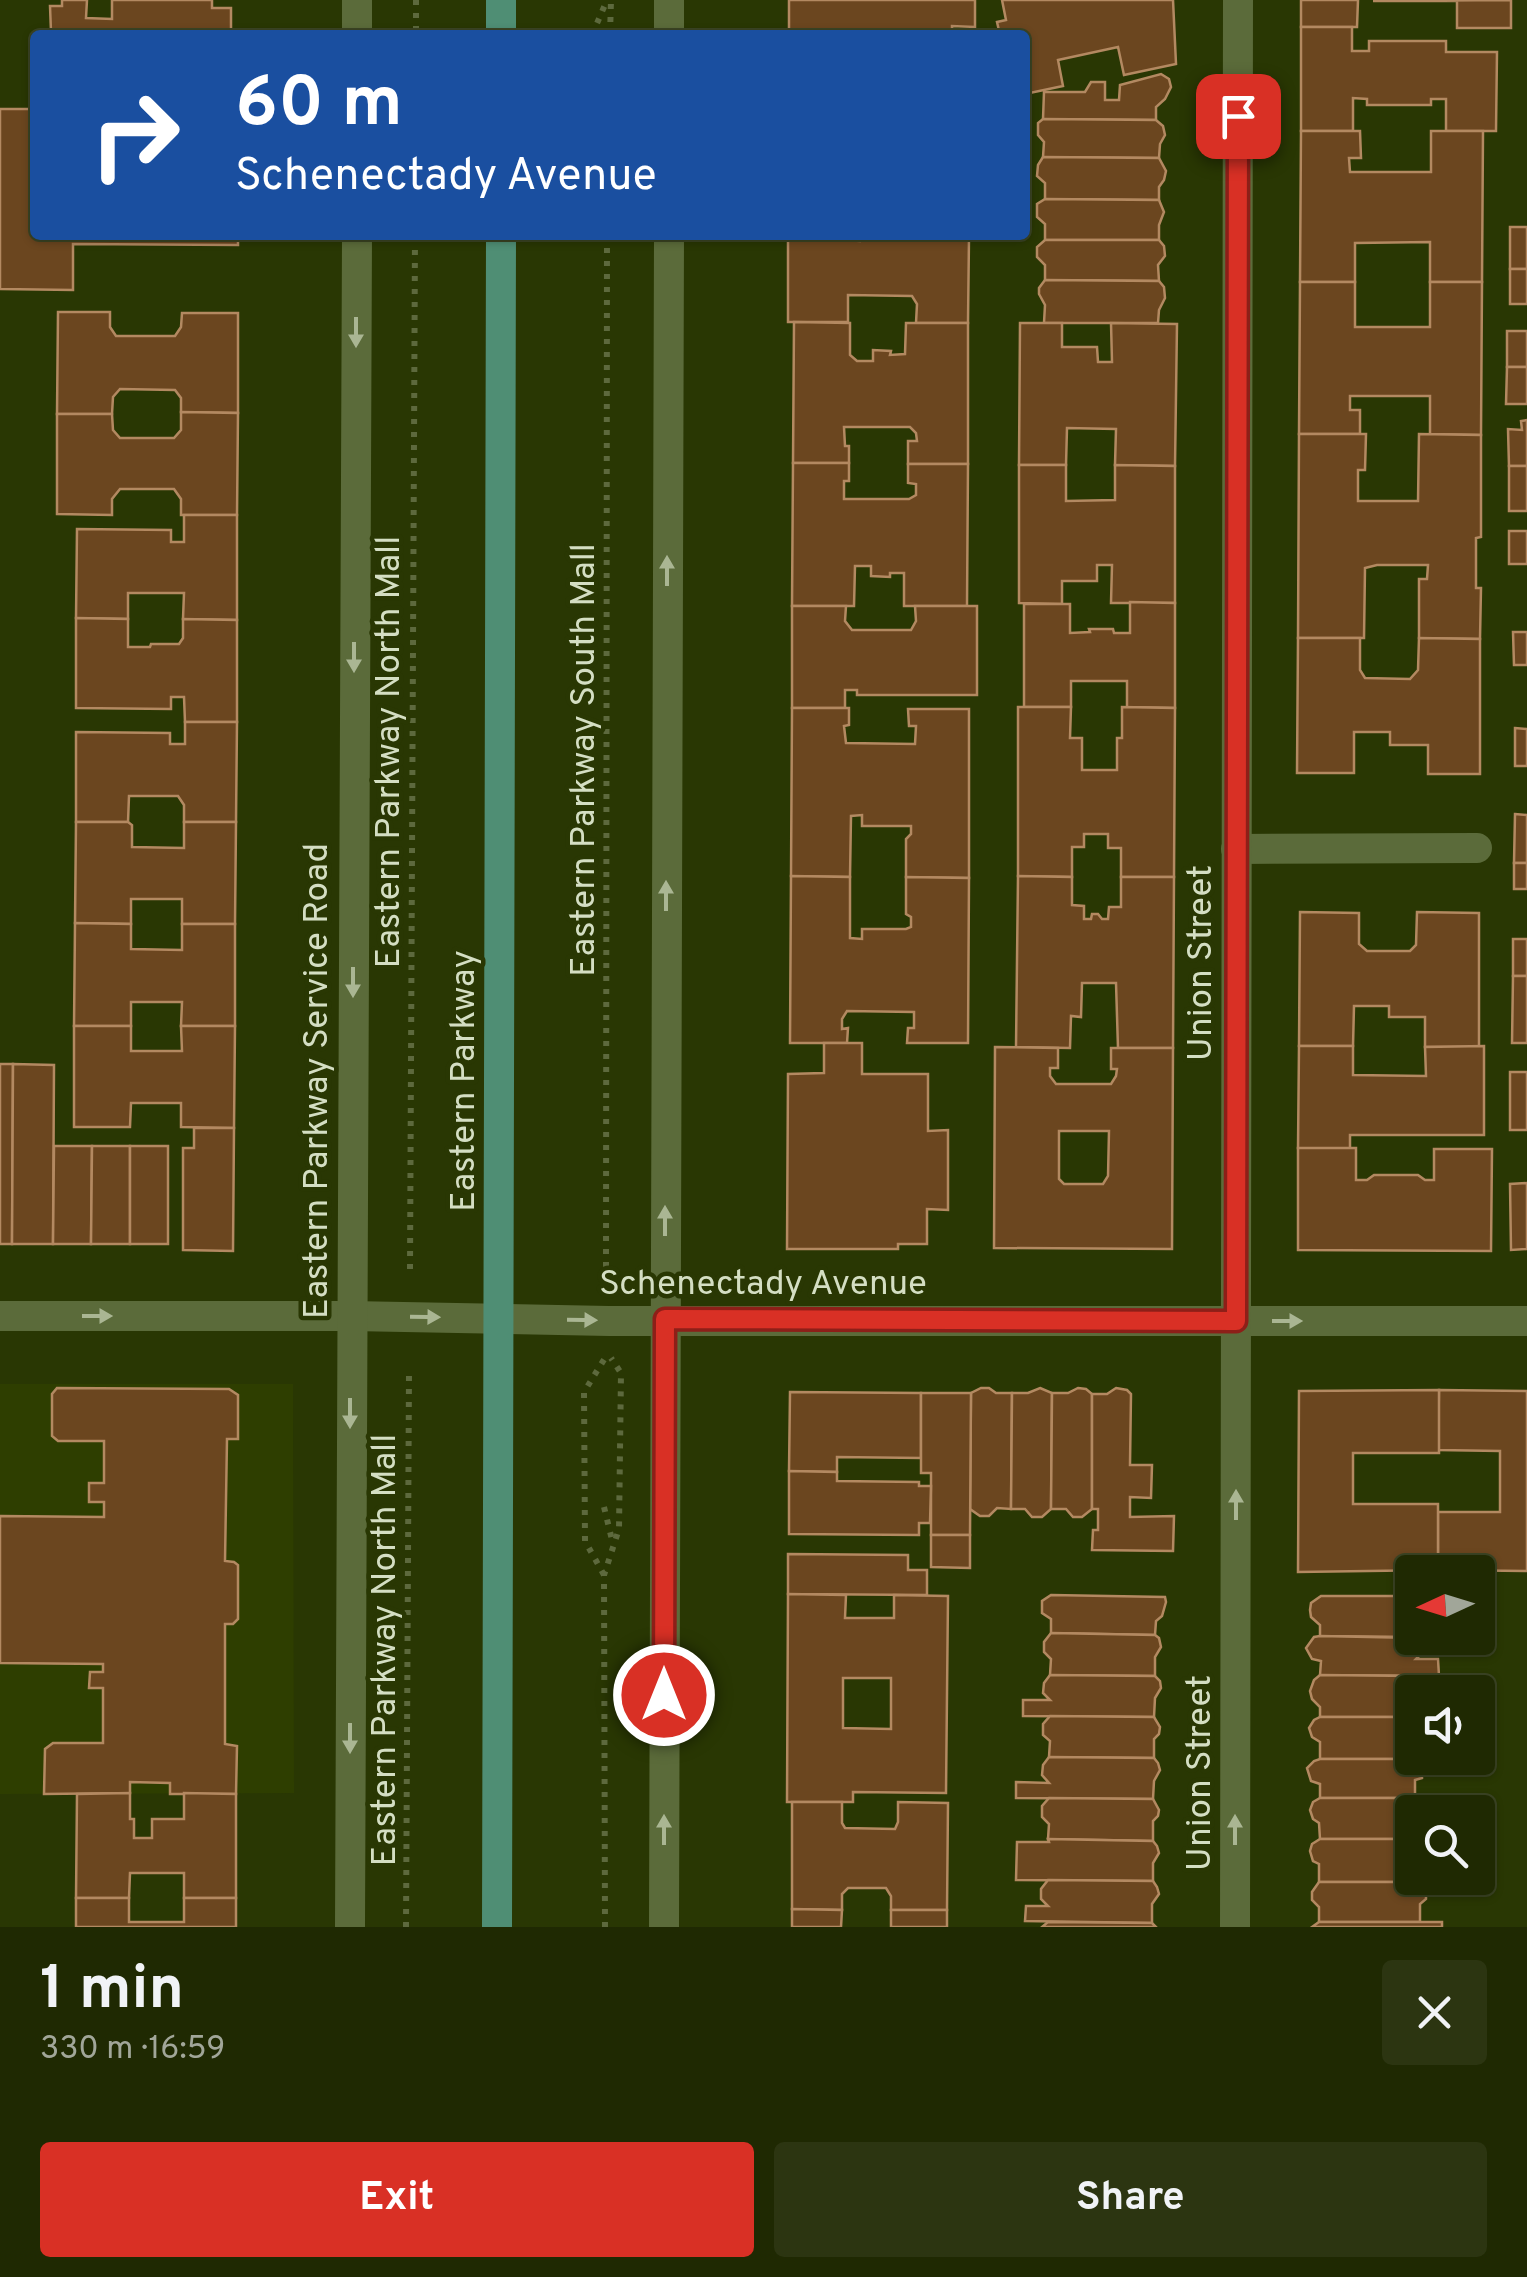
<!DOCTYPE html>
<html lang="en">
<head>
<meta charset="utf-8">
<style>
	:root { --surface:#1f2902; --page:#2c3511; --text:#f1f3f6; --muted:#a1a699; --line:#3c4524; --accent:#d93025 }
	body { margin:0; font-family:Overpass,sans-serif; background:var(--page); color:var(--text); height:100vh; display:flex; flex-direction:column; font-size:38px; white-space:nowrap }
	* { box-sizing:border-box; margin:0 }
	p { font-size:32px; color:var(--muted) }
	.icon { flex:none; width:55px; height:55px; fill:none; stroke:currentColor; stroke-width:2; stroke-linecap:round; stroke-linejoin:round }
	.map { position:relative; height:1927px; overflow:hidden }
	.side { display:flex; flex-direction:column; background:var(--surface); flex:1 }
	.side>* { flex:none }
	.banner { position:absolute; left:30px; top:30px; width:1000px; height:210px; border-radius:10px; box-shadow:0 2px 8px #0004,0 0 0 2px var(--line); background:#1a4fa0; color:#fff; overflow:hidden }
	.needle { width:65px; rotate:266deg }
	.fabs { position:absolute; left:1395px; top:1555px; display:grid; gap:20px }
	.fabs a { display:grid; place-items:center; width:100px; height:100px; border-radius:10px; background:var(--surface); box-shadow:0 2px 8px #0004,0 0 0 2px var(--line); font-size:50px }
	.pin { position:absolute; display:grid; place-items:center; width:85px; height:85px; color:#fff; margin:-42px; border-radius:20px; box-shadow:0 5px 15px #0006 }
	.me { position:absolute; width:110px; margin:-55px; rotate:0deg; stroke-linejoin:round; filter:drop-shadow(0 0 8px #0008) }
	.turn { display:flex; align-items:center; gap:35px; height:210px; padding:0 40px; font-size:45px }
	.turn .icon { width:130px; height:130px; stroke-width:2.5 }
	.turn b { display:block; font-size:70px; line-height:85px }
	.round { display:grid; place-items:center; flex:none; width:105px; height:105px; border-radius:10px; background:var(--page) }
	.headline { display:flex; align-items:center; justify-content:space-between; height:170px; padding:0 40px }
	h1 { font-size:60px; font-weight:700; line-height:75px }
	.primary-button { display:flex; gap:20px; margin-top:auto; padding:20px 40px }
	.primary-button a { flex:1; height:115px; border-radius:10px; background:var(--accent); color:#fff; font-size:40px; font-weight:700; line-height:115px; text-align:center }
	.primary-button a+a { background:var(--page); color:var(--text) }
	.map>svg:first-child { display:block }
	.built { fill:#2e3e00 }
	.building { fill:#6b461f; stroke:#b38961; stroke-width:2.5; fill-rule:evenodd }
	.lines { fill:none; stroke-linecap:round; stroke-linejoin:round }
	.path { stroke:#5d693d; stroke-width:6; stroke-dasharray:5 8; stroke-linecap:butt }
	.minor { stroke:#5b6b3a; stroke-width:30 }
	.major { stroke:#4f8e74; stroke-width:30 }
	.oneway { fill:#aab693 }
	.route-casing { stroke:#8d1f18; stroke-width:25 }
	.route { stroke:#d93025; stroke-width:18 }
	.labels { text-anchor:middle; stroke-width:9; stroke-linejoin:round; paint-order:stroke }
	.street-label { font-size:35px; fill:#d4dec3; stroke:#293703 }
</style>
</head>
<body>
<div class="map">
<svg width="1527" height="1927" viewBox="0 0 1527 1927">
	<rect width="100%" height="100%" fill="#293703"/>
	<polygon class="built" points="0,1384 293,1384 294,1793 0,1794"/>
	<g class="building">
		<polygon points="62,0 87,0 86,18 112,19 112,0 212,0 212,8 231,8 231,35 62,35 62,32 51,32 50,6 62,6"/>
		<polygon points="789,0 975,0 975,27 952,26 952,35 789,35"/>
		<polygon points="1002,0 1173,0 1176,64 1124,75 1118,47 1058,60 1063,86 1025,94 1025,35 1000,35 997,22 1006,20"/>
		<polygon points="1301,0 1358,0 1357,27 1301,27"/>
		<polygon points="1511,0 1511,28 1457,28 1457,1 1373,1"/>
		<polygon points="1301,27 1352,27 1352,51 1369,51 1369,41 1446,41 1446,52 1497,52 1496,131 1446,131 1446,99 1431,99 1431,105 1367,105 1367,99 1353,98 1353,131 1301,131"/>
		<polygon points="1161,74 1169,79 1171,87 1165,99 1156,107 1156,120 1043,119 1044,92 1085,92 1091,82 1105,82 1105,100 1119,100 1120,85"/>
		<polygon points="0,109 35,109 35,235 238,235 238,245 73,244 73,290 0,289"/>
		<polygon points="1043,119 1156,120 1163,126 1165,135 1160,144 1159,158 1043,157 1044,142 1038,135 1038,123"/>
		<polygon points="1301,131 1360,131 1361,158 1349,158 1350,172 1431,172 1431,131 1483,131 1482,282 1430,282 1430,242 1355,243 1355,282 1300,282"/>
		<polygon points="1043,157 1159,158 1166,171 1164,180 1159,187 1159,200 1045,199 1045,183 1037,176 1038,165"/>
		<polygon points="1045,199 1159,200 1164,212 1159,225 1159,240 1045,240 1045,224 1037,217 1037,204"/>
		<rect x="1510" y="227" width="17" height="42"/>
		<polygon points="788,235 844,235 844,240 860,241 861,236 969,237 968,323 916,323 917,304 912,296 848,295 848,322 788,322"/>
		<polygon points="1045,240 1159,240 1164,246 1165,256 1158,265 1159,281 1045,280 1045,265 1037,257 1037,247"/>
		<rect x="1510" y="269" width="17" height="35"/>
		<polygon points="1045,280 1159,281 1164,287 1165,298 1159,310 1158,323 1044,323 1045,305 1039,294 1039,288"/>
		<polygon points="1300,282 1355,282 1355,327 1430,327 1430,282 1482,282 1481,435 1430,434 1430,396 1350,396 1350,410 1360,410 1360,434 1299,434"/>
		<polygon points="58,312 110,312 110,327 116,336 175,336 181,327 182,313 238,313 238,413 181,412 181,398 175,390 120,389 113,397 112,414 57,414"/>
		<polygon points="794,322 850,323 850,355 857,361 873,361 873,350 891,351 890,355 905,354 906,323 968,323 968,464 908,464 908,441 917,441 916,433 910,427 844,427 845,446 849,446 849,463 793,463"/>
		<polygon points="1020,323 1062,323 1062,347 1097,347 1098,362 1112,362 1111,323 1177,324 1175,466 1115,465 1116,429 1067,428 1066,465 1019,465"/>
		<rect x="1507" y="331" width="20" height="36"/>
		<polygon points="1507,367 1527,367 1527,404 1506,404"/>
		<polygon points="181,412 238,413 237,515 181,515 181,499 174,489 120,489 112,499 112,515 57,514 57,414 112,414 113,430 120,438 174,438 181,430"/>
		<polygon points="1527,420 1527,466 1509,466 1508,429 1522,430 1521,421"/>
		<polygon points="1299,434 1366,434 1365,470 1358,470 1358,501 1418,501 1419,434 1481,435 1481,537 1476,538 1476,588 1481,588 1480,639 1419,638 1419,579 1427,579 1428,565 1377,565 1365,568 1364,638 1298,638"/>
		<polygon points="793,463 849,463 849,481 844,481 844,499 909,499 916,495 916,484 908,483 908,464 968,464 967,606 904,606 904,573 890,573 890,577 871,576 871,566 855,566 854,606 792,606"/>
		<polygon points="1019,465 1066,465 1066,501 1115,500 1115,465 1175,466 1175,603 1111,603 1112,565 1097,565 1097,581 1062,581 1062,604 1019,603"/>
		<rect x="1509" y="466" width="18" height="45"/>
		<polygon points="184,515 237,515 237,620 183,619 184,593 128,593 128,619 76,618 77,529 171,530 171,542 184,542"/>
		<rect x="1509" y="531" width="18" height="33"/>
		<polygon points="1130,602 1175,603 1175,708 1127,707 1127,681 1071,681 1071,707 1024,707 1024,604 1070,604 1070,633 1090,632 1089,629 1113,629 1114,633 1130,633"/>
		<polygon points="792,606 846,606 845,621 852,630 911,630 916,621 915,606 977,606 977,695 857,695 857,690 845,690 845,708 792,708"/>
		<polygon points="76,618 128,619 128,647 150,647 151,644 179,644 183,638 183,619 237,620 237,722 185,722 184,697 171,697 171,709 76,708"/>
		<polygon points="1513,632 1527,632 1527,665 1514,665"/>
		<polygon points="1298,638 1360,638 1360,670 1365,678 1410,679 1418,670 1419,638 1480,639 1480,774 1428,774 1428,745 1390,745 1390,732 1354,732 1354,773 1297,773"/>
		<polygon points="1018,707 1071,707 1070,738 1082,738 1082,770 1117,770 1117,738 1122,738 1122,707 1175,708 1174,877 1121,877 1121,848 1108,848 1108,834 1084,834 1084,847 1072,847 1072,877 1018,876"/>
		<polygon points="792,708 849,708 849,725 844,726 846,743 915,744 916,726 909,726 908,709 969,709 969,878 906,877 906,839 911,834 911,826 862,826 862,815 851,816 850,877 791,876"/>
		<polygon points="185,722 237,722 236,822 184,822 184,805 178,796 129,796 128,822 76,822 76,732 170,733 170,744 185,744"/>
		<polygon points="1515,728 1527,729 1527,766 1515,766"/>
		<polygon points="1515,814 1527,815 1527,863 1514,863"/>
		<polygon points="76,822 128,822 132,825 132,847 184,848 184,822 236,822 235,924 182,924 182,899 131,899 131,924 75,923"/>
		<rect x="1514" y="863" width="13" height="26"/>
		<polygon points="791,876 850,877 850,938 862,939 862,929 906,929 911,927 911,917 906,914 906,877 969,878 968,1043 907,1043 908,1028 914,1028 914,1012 847,1011 842,1019 842,1029 848,1028 847,1043 790,1043"/>
		<polygon points="1018,876 1072,877 1072,905 1084,906 1084,919 1091,919 1092,914 1098,914 1102,919 1108,919 1109,907 1121,907 1121,877 1174,877 1173,1048 1118,1048 1116,983 1082,983 1081,1017 1071,1016 1070,1048 1016,1047"/>
		<polygon points="1300,912 1359,913 1359,944 1367,951 1410,951 1416,945 1417,912 1479,913 1479,1047 1425,1047 1425,1017 1389,1017 1389,1006 1354,1006 1353,1046 1299,1046"/>
		<polygon points="75,923 131,924 131,949 182,950 182,924 235,924 235,1026 181,1026 182,1002 131,1002 131,1026 74,1026"/>
		<rect x="1513" y="939" width="14" height="37"/>
		<polygon points="1513,976 1527,976 1527,1043 1512,1043"/>
		<polygon points="74,1026 131,1026 131,1051 182,1051 181,1026 235,1026 234,1128 181,1127 181,1103 131,1103 130,1127 74,1127"/>
		<polygon points="824,1043 862,1043 862,1074 928,1074 928,1131 948,1130 948,1210 927,1209 927,1244 898,1244 898,1249 787,1249 788,1074 824,1073"/>
		<polygon points="1299,1046 1353,1046 1353,1075 1426,1076 1425,1047 1484,1046 1484,1135 1350,1135 1350,1149 1298,1148"/>
		<path d="M995 1047 1058 1048V1068H1050V1076L1056 1084H1111L1116 1076 1117 1069H1111V1048H1173L1172 1249 994 1248ZM1059 1131H1109L1108 1176 1103 1184H1064L1059 1179Z"/>
		<polygon points="0,1064 13,1064 12,1244 0,1244"/>
		<polygon points="13,1064 54,1065 53,1244 12,1244"/>
		<rect x="1510" y="1072" width="17" height="58"/>
		<polygon points="194,1128 234,1128 233,1251 183,1250 183,1148 194,1148"/>
		<polygon points="54,1146 92,1146 91,1244 53,1244"/>
		<polygon points="92,1146 130,1146 130,1244 91,1244"/>
		<rect x="130" y="1146" width="38" height="98"/>
		<polygon points="1298,1148 1356,1148 1356,1180 1367,1180 1374,1175 1418,1175 1425,1180 1434,1180 1434,1149 1492,1149 1491,1251 1298,1250"/>
		<polygon points="1527,1183 1527,1249 1511,1250 1510,1184"/>
		<polygon points="57,1388 229,1389 238,1395 238,1439 227,1439 225,1561 234,1562 238,1565 238,1619 233,1624 225,1624 225,1744 237,1746 236,1794 170,1794 170,1783 130,1782 130,1793 44,1794 45,1749 53,1743 103,1743 103,1688 89,1688 90,1672 103,1672 103,1664 0,1663 0,1516 104,1517 104,1502 89,1502 89,1483 104,1483 104,1441 58,1441 52,1436 52,1394"/>
		<polygon points="981,1388 989,1388 996,1393 1012,1393 1011,1509 997,1508 989,1516 980,1516 970,1509 971,1393"/>
		<polygon points="1040,1388 1052,1393 1051,1509 1042,1517 1032,1517 1025,1509 1011,1509 1012,1393 1028,1393"/>
		<polygon points="1078,1388 1086,1389 1092,1394 1092,1509 1082,1517 1073,1517 1066,1509 1051,1509 1052,1393 1068,1393"/>
		<polygon points="1116,1388 1127,1390 1131,1394 1130,1465 1152,1465 1151,1498 1130,1497 1130,1517 1174,1516 1173,1551 1092,1550 1093,1530 1098,1530 1098,1509 1092,1509 1092,1394 1107,1394"/>
		<polygon points="1439,1390 1527,1391 1527,1571 1438,1570 1438,1512 1500,1512 1500,1451 1438,1450"/>
		<polygon points="1439,1390 1439,1453 1353,1453 1353,1504 1438,1504 1438,1570 1298,1572 1299,1391"/>
		<polygon points="790,1392 921,1393 921,1458 837,1457 837,1472 789,1471"/>
		<polygon points="921,1393 971,1393 970,1535 931,1535 931,1473 921,1473"/>
		<polygon points="789,1471 837,1472 837,1481 919,1482 919,1486 931,1486 930,1523 919,1523 919,1535 789,1534"/>
		<polygon points="931,1535 970,1535 970,1568 931,1567"/>
		<polygon points="788,1554 908,1555 908,1570 927,1570 927,1595 788,1594"/>
		<path d="M788 1594 846 1595 845 1618H894V1595L948 1596 946 1793 853 1792V1802H787ZM843 1678H891V1729L843 1728Z"/>
		<polygon points="1051,1595 1165,1597 1166,1602 1162,1616 1156,1621 1155,1635 1051,1633 1051,1619 1042,1613 1042,1601"/>
		<polygon points="1321,1596 1412,1596 1412,1637 1320,1636 1320,1625 1311,1617 1310,1610 1311,1603"/>
		<polygon points="1051,1633 1155,1635 1159,1638 1161,1647 1155,1657 1155,1676 1050,1675 1051,1659 1044,1652 1044,1642"/>
		<polygon points="1320,1636 1417,1638 1423,1642 1423,1652 1416,1659 1438,1659 1439,1676 1320,1675 1321,1661 1312,1659 1306,1648 1314,1637"/>
		<polygon points="1050,1675 1155,1676 1160,1681 1161,1688 1155,1698 1154,1717 1023,1716 1023,1700 1050,1700 1043,1693 1044,1683"/>
		<polygon points="1320,1675 1415,1676 1423,1684 1423,1692 1412,1692 1412,1717 1320,1717 1320,1707 1312,1699 1310,1691 1314,1680"/>
		<polygon points="1050,1716 1154,1717 1160,1727 1159,1734 1154,1739 1154,1758 1049,1757 1050,1741 1043,1735 1043,1724"/>
		<polygon points="1320,1717 1412,1717 1412,1758 1415,1759 1320,1759 1320,1742 1312,1737 1309,1728 1314,1720"/>
		<polygon points="1049,1757 1154,1758 1158,1763 1160,1770 1154,1781 1153,1799 1016,1798 1016,1782 1049,1783 1042,1775 1043,1765"/>
		<polygon points="1320,1759 1415,1759 1422,1765 1422,1778 1415,1780 1415,1798 1320,1798 1320,1784 1311,1781 1307,1768 1314,1761"/>
		<polygon points="130,1793 130,1819 134,1819 134,1838 152,1838 152,1819 184,1819 184,1793 236,1794 236,1898 184,1898 184,1873 130,1873 129,1898 76,1898 77,1794"/>
		<polygon points="1049,1798 1153,1799 1159,1810 1158,1816 1153,1821 1153,1841 1048,1839 1049,1824 1042,1817 1042,1806"/>
		<polygon points="1320,1798 1415,1798 1422,1803 1422,1812 1412,1812 1412,1839 1320,1839 1319,1823 1313,1819 1310,1810 1313,1802"/>
		<polygon points="792,1802 842,1802 842,1823 845,1828 895,1829 898,1822 898,1802 948,1803 947,1910 891,1910 891,1896 886,1888 848,1888 842,1894 842,1910 792,1909"/>
		<polygon points="1048,1839 1153,1841 1157,1846 1159,1853 1153,1863 1153,1881 1016,1880 1017,1842 1049,1842"/>
		<polygon points="1320,1839 1412,1839 1412,1878 1415,1878 1415,1882 1319,1882 1319,1864 1313,1861 1310,1851 1312,1844"/>
		<polygon points="1048,1880 1153,1881 1157,1887 1159,1894 1152,1904 1152,1923 1025,1921 1026,1906 1048,1906 1041,1899 1041,1889"/>
		<polygon points="1319,1882 1421,1882 1426,1889 1426,1899 1420,1904 1420,1922 1319,1922 1319,1907 1312,1900 1312,1892"/>
		<polygon points="76,1898 129,1898 129,1922 184,1922 184,1898 236,1898 236,1927 76,1927"/>
		<polygon points="792,1909 842,1910 841,1927 792,1927"/>
		<rect x="891" y="1910" width="56" height="17"/>
		<polygon points="1048,1922 1152,1923 1156,1927 1042,1927"/>
		<polygon points="1319,1922 1442,1922 1442,1927 1312,1927"/>
	</g>
	<g class="lines">
		<g class="path">
			<polyline points="416,0 416,35"/>
			<polyline points="592,35 607,0"/>
			<polyline points="610,35 611,0"/>
			<polyline points="607,235 606,1267 608,1287"/>
			<polyline points="410,1269 415,235"/>
			<polyline points="604,1507 613,1544"/>
			<polyline points="604,1575 585,1541 584,1392 605,1358"/>
			<polyline points="406,1927 409,1373"/>
			<polyline points="605,1927 604,1575 619,1529 621,1373 611,1358"/>
		</g>
		<g class="minor">
			<polyline points="669,0 669,35"/>
			<polyline points="357,35 357,0"/>
			<polyline points="1236,849 1477,848"/>
			<polyline points="0,1316 351,1316 609,1321 1527,1321"/>
			<polyline points="350,1927 357,235"/>
			<polyline points="664,1927 669,235"/>
			<polyline points="1235,1927 1238,0"/>
		</g>
		<g class="major">
			<polyline points="501,35 501,0"/>
			<polyline points="497,1927 501,235"/>
		</g>
	</g>
	<defs><path id="oneway-solid" d="M-6-.8H1V-3.2L6.5 0L1 3.2V.8H-6Z" transform="scale(2.5)"/></defs>
	<g class="oneway">
		<use href="#oneway-solid" transform="translate(356 332) rotate(90)"/>
		<use href="#oneway-solid" transform="translate(667 571) rotate(-90)"/>
		<use href="#oneway-solid" transform="translate(354 657) rotate(90)"/>
		<use href="#oneway-solid" transform="translate(666 896) rotate(-90)"/>
		<use href="#oneway-solid" transform="translate(353 982) rotate(90)"/>
		<use href="#oneway-solid" transform="translate(665 1221) rotate(-90)"/>
		<use href="#oneway-solid" transform="translate(97 1316)"/>
		<use href="#oneway-solid" transform="translate(425 1317) rotate(1)"/>
		<use href="#oneway-solid" transform="translate(582 1320) rotate(1)"/>
		<use href="#oneway-solid" transform="translate(1287 1321)"/>
		<use href="#oneway-solid" transform="translate(350 1413) rotate(90)"/>
		<use href="#oneway-solid" transform="translate(1236 1505) rotate(-90)"/>
		<use href="#oneway-solid" transform="translate(350 1738) rotate(90)"/>
		<use href="#oneway-solid" transform="translate(664 1830) rotate(-90)"/>
		<use href="#oneway-solid" transform="translate(1235 1830) rotate(-90)"/>
	</g>
	<g class="lines">
		<g class="route-casing">
			<polyline id="route" points="664,1695 665,1319 1236,1321 1238,116"/>
		</g>
		<use href="#route" class="route"/>
	</g>
	<g class="labels">
		<g class="street-label">
			<text transform="translate(387 752) rotate(-90)" y="12">Eastern Parkway North Mall</text>
			<text transform="translate(582 760) rotate(-90)" y="12">Eastern Parkway South Mall</text>
			<text transform="translate(1199 963) rotate(-90)" y="12">Union Street</text>
			<text transform="translate(315 1081) rotate(-90)" y="12">Eastern Parkway Service Road</text>
			<text transform="translate(462 1081) rotate(-90)" y="12">Eastern Parkway</text>
			<text x="763" y="1294">Schenectady Avenue</text>
			<text transform="translate(383 1650) rotate(-90)" y="12">Eastern Parkway North Mall</text>
			<text transform="translate(1198 1773) rotate(-90)" y="12">Union Street</text>
		</g>
	</g>
</svg>
<div class="fabs">
<a><svg class="needle" viewBox="-14 -14 28 28"><path d="M0-13l5 13h-10z" fill="#e53935"/><path d="M0 13l5-13h-10z" fill="#a1a699"/></svg></a>
<a><svg class="icon" aria-label="sound" viewBox="0 0 24 24"><path d="M4 9h4l5-4v14l-5-4H4zM17 9q2 3 0 6"/></svg></a>
<a><svg class="icon" aria-label="search" viewBox="0 0 24 24"><circle cx="10" cy="10" r="6"/><path d="M15 15l6 6"/></svg></a>
</div>
<div class="pin" style="left:1238px;top:116px;background:#d93025"><svg class="icon" aria-label="arrive" viewBox="0 0 24 24"><path d="M6 21V4h12l-3 4 3 4H6"/></svg></div>
<svg class="me" style="left:664px;top:1695px" viewBox="-20 -20 40 40"><circle r="17" fill="#d93025" stroke="#fff" stroke-width="3"/><path d="M0-11L8 9 0 5-8 9z" fill="#fff"/></svg>
<div class="banner">
<div class="turn"><svg class="icon" aria-label="right" viewBox="0 0 24 24"><path d="M7 20v-9h11M14 6l5 5-5 5"/></svg><div><b>60 m</b>Schenectady Avenue</div></div>
</div>
</div>
<section class="side">
<div class="headline"><div><h1>1 min</h1><p>330 m · 16:59</p></div><a class="round"><svg class="icon" aria-label="close" viewBox="0 0 24 24"><path d="M6 6l12 12M18 6L6 18"/></svg></a></div>
<div class="primary-button"><a>Exit</a><a>Share</a></div>
</section>
</body>
</html>
